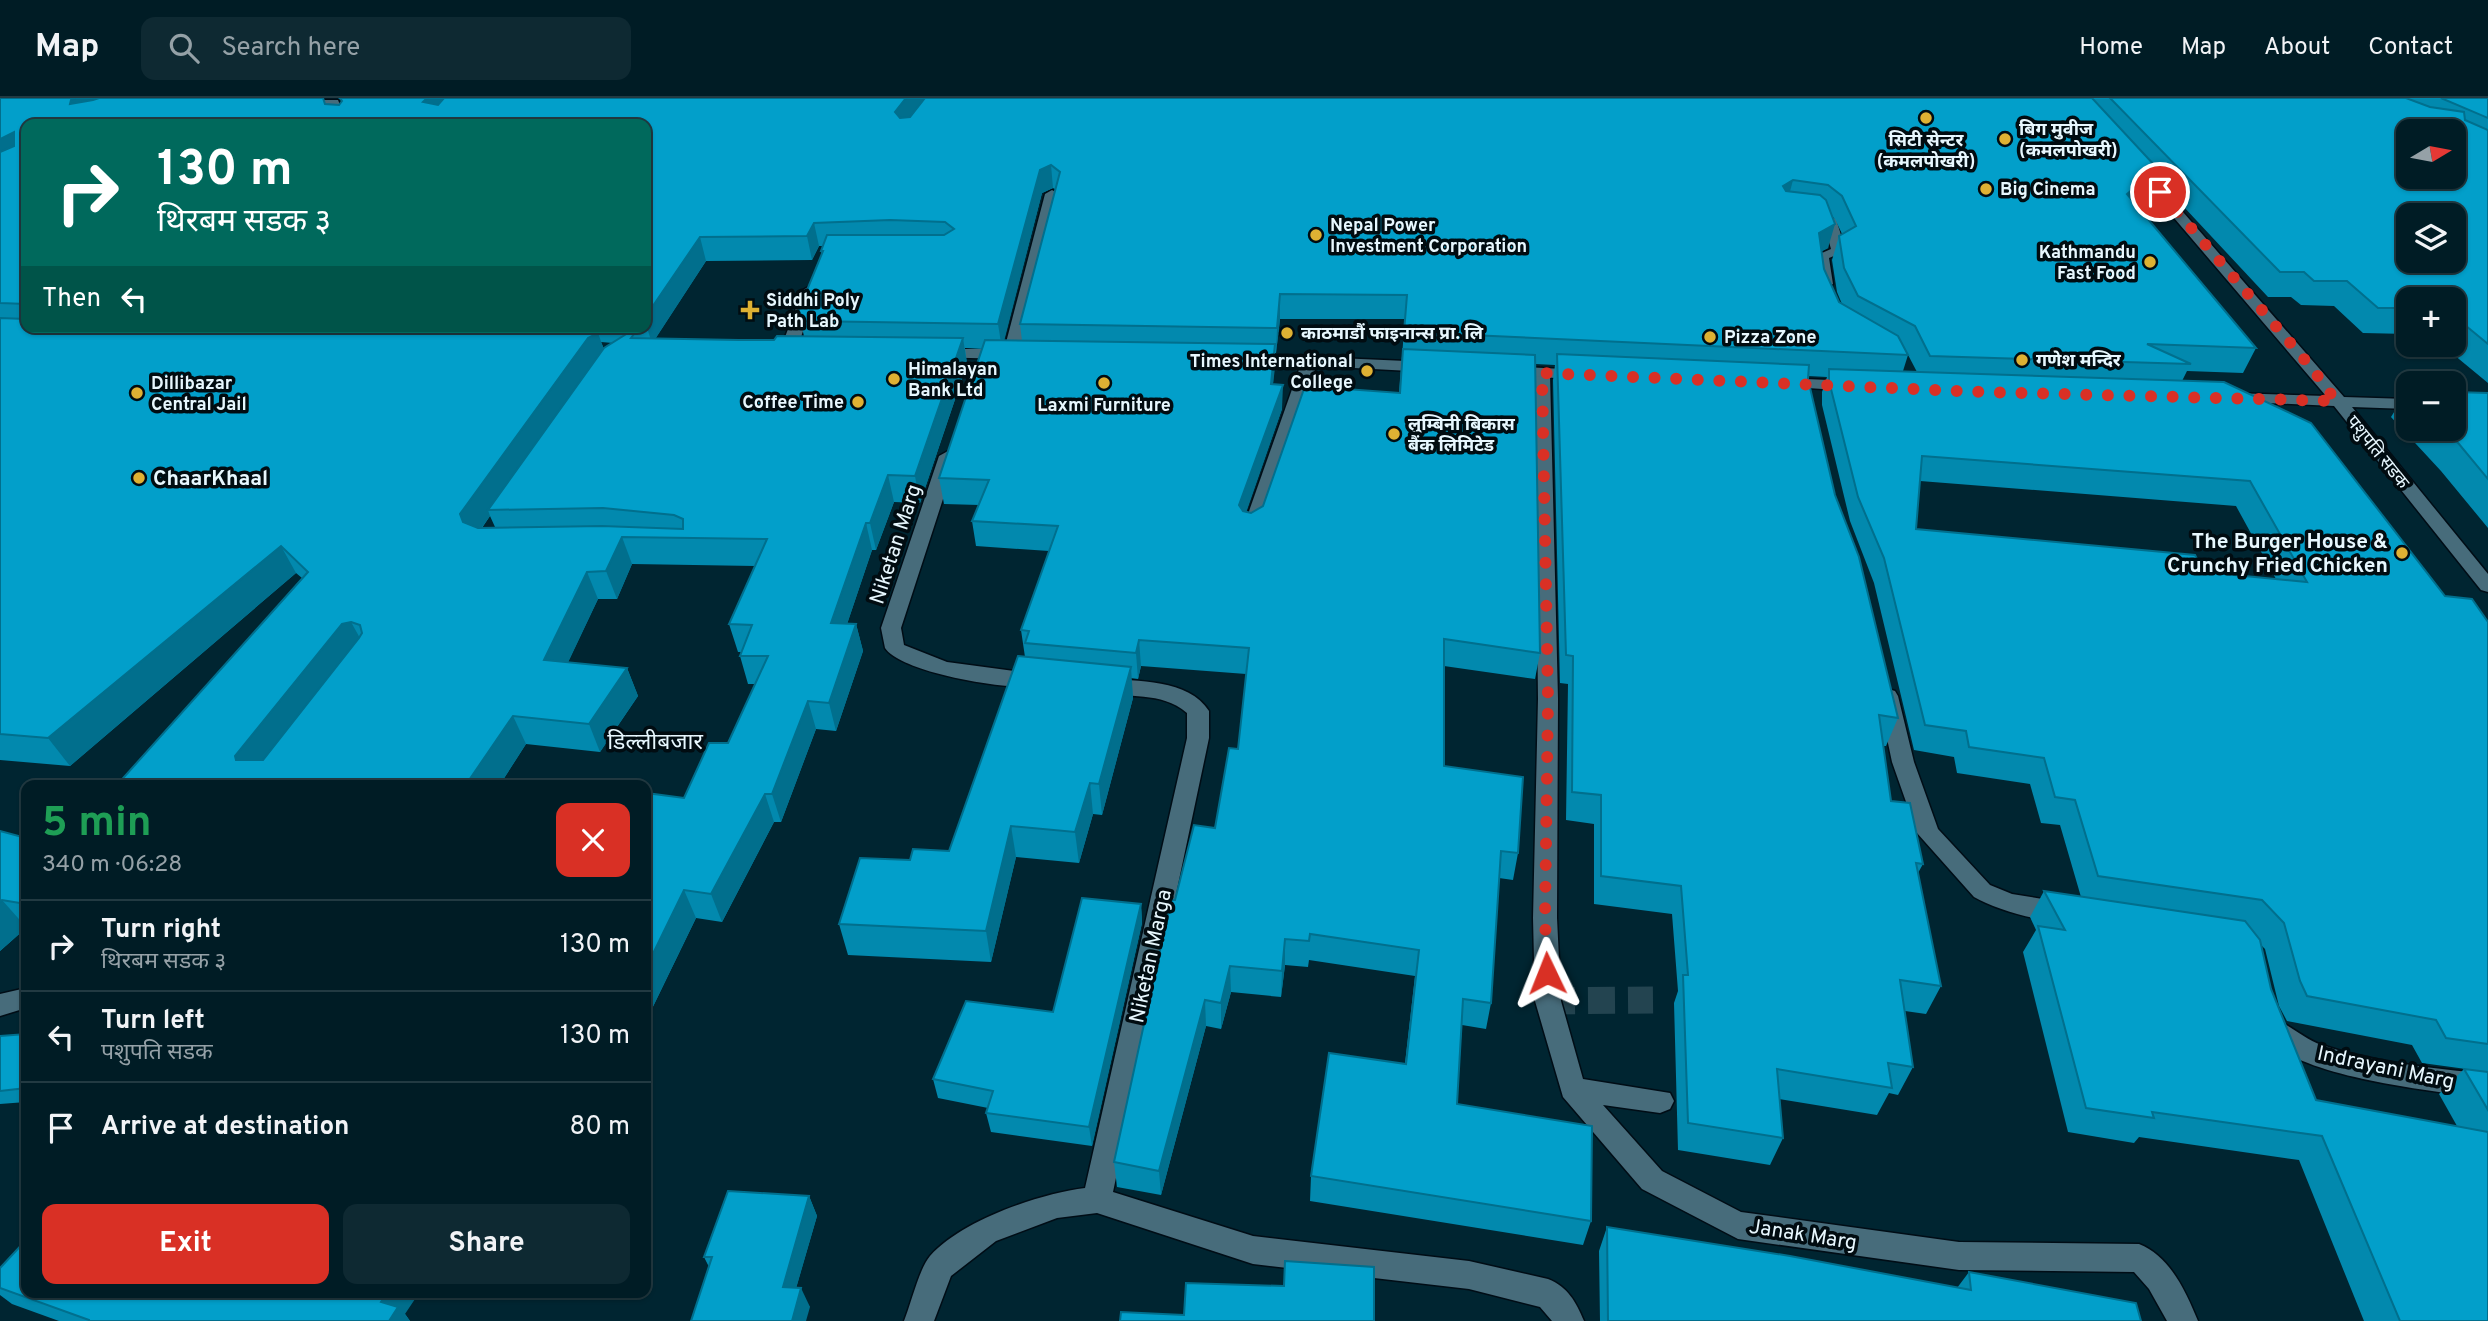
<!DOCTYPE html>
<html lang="en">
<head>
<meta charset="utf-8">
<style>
	:root { --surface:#001c25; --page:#0e2932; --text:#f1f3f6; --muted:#95a1a7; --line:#223a42; --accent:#d93025 }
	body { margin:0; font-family:Overpass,"Noto Sans Devanagari",sans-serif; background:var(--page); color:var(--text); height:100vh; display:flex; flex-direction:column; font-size:26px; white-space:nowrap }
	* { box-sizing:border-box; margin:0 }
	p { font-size:23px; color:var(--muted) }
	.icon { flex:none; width:38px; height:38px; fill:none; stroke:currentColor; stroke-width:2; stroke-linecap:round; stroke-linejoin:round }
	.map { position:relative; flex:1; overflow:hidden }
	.sheet { position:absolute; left:21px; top:682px; width:630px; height:518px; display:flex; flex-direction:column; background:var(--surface); border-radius:14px; box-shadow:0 2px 5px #0004,0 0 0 2px var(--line) }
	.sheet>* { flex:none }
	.banner { position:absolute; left:21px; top:21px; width:630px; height:214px; border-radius:14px; box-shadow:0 2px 5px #0004,0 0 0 2px var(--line); background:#00695c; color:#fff; overflow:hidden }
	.needle { width:46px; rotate:80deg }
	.fabs { position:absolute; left:2396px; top:21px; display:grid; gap:14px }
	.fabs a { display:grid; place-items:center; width:70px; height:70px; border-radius:14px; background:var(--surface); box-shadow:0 2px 5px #0004,0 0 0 2px var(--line); font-size:35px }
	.pin { position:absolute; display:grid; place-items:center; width:60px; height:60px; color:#fff; margin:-30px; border:4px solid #fff; border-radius:50%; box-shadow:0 2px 7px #0007 }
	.me { position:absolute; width:77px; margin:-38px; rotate:358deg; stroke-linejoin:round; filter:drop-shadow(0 0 5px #0008) }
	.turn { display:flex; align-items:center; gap:24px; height:147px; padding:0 21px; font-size:32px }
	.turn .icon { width:91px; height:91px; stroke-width:2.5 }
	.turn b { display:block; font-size:49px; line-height:60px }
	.then { display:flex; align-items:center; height:66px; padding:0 21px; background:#0003; gap:14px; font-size:26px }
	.round { display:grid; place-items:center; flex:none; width:74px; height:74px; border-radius:14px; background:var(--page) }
	.head { display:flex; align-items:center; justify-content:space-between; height:119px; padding:0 21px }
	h1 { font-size:42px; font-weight:700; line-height:52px; color:#1e9e55 }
	.cta { display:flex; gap:14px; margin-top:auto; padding:14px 21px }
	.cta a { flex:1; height:80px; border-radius:14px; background:var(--accent); color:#fff; font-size:28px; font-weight:700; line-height:80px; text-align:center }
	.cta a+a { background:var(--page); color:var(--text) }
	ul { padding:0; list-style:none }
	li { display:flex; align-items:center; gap:21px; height:91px; padding:0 21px; border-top:2px solid var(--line) }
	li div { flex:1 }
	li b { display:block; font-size:26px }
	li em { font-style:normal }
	header { display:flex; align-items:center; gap:42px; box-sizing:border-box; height:98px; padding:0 35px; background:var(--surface); border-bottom:2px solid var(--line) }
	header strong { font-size:33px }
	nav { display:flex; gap:38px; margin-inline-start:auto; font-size:24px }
	.search { width:490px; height:63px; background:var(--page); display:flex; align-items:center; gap:18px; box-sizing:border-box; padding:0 24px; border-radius:14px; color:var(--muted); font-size:26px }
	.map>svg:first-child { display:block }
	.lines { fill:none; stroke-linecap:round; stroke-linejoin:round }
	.street-tunnel { stroke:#234450; stroke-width:27; stroke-dasharray:27 13; stroke-linecap:butt }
	.street-casing { stroke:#000d16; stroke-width:3 }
	.secondary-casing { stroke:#000d16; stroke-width:3 }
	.street { fill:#476c7b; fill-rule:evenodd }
	.secondary { fill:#476c7b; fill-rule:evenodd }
	.wall { fill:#0289ae; fill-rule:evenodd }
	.shaded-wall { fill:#016f8d }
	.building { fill:#029fca; stroke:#016f8d; stroke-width:2; fill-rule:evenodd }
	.route { stroke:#d93025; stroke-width:12; stroke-dasharray:0 21.6 }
	.poi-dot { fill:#deb133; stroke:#010c11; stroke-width:2.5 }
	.labels { text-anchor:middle; stroke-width:7; stroke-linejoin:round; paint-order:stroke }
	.far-poi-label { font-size:18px; font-weight:bold; fill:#e7f7fe; stroke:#010c11; text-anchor:start }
	.far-street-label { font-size:18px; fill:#e7f7fe; stroke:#010c11 }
	.poi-label { font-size:21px; font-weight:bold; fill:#e7f7fe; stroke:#010c11; text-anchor:start }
	.street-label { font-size:21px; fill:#e7f7fe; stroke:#010c11 }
	.neighbourhood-label { font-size:23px; fill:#e7f7fe; stroke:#010c11 }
</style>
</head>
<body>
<header>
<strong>Map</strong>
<div class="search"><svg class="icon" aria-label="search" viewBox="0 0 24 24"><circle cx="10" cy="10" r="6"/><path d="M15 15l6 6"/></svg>Search here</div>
<nav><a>Home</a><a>Map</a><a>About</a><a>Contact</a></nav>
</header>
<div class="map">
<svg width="2488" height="1223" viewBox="0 0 2488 1223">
	<rect width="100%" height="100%" fill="#002531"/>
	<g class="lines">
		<polyline class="street-tunnel" points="1548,903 1653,902"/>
		<g class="street-casing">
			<g id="street">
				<polygon points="302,2 338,2 348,26 336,26 329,8 294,10 294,6"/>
				<polygon points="1052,92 1059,96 1019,256 1016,259 1006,259 1003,256 1045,96"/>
				<polygon points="1817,110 1836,121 1846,153 1829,160 1833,186 1826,190 1819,186 1815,158 1831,151 1823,123 1810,114"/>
				<polygon points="810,188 817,192 801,239 811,254 803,259 798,257 785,239 803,192"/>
				<polygon points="1310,258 1318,263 1260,433 1251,438 1245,437 1242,433 1302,263"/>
				<path d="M1542 270 1550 275 1558 601 1557 820 1561 903 1583 981 1670 995 1674 1003 1670 1011 1660 1015 1603 1007 1662 1073 1741 1114 1959 1144 2139 1146C2170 1158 2186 1194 2198 1223H2167L2149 1191 2134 1174 1959 1172 1738 1141 1642 1091 1563 999 1535 903 1533 820 1538 601 1534 275Z"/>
				<path d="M948 353 957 358 901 530 904 547 947 564 1044 577 1047 582 1044 587C1016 595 901 575 885 550L881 530 939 358Z"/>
				<path d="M1104 581C1136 583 1189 581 1209 613V640L1113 1094 1253 1138 1469 1163 1548 1181C1568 1189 1576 1204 1584 1223H1552L1540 1209 1469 1191 1253 1166 1097 1115 1057 1120 996 1143 951 1178 934 1223H904C911 1206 919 1171 930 1158 962 1122 1039 1096 1085 1090L1187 640V615C1160 592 1129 602 1097 593L1094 588 1097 583Z"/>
				<path d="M1888 591 1895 593 1898 598 1914 664 1938 731 1990 787 2012 796 2073 806 2076 813 2073 820C2047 828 1997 812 1974 799L1917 735 1892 664 1878 598 1881 593Z"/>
				<polygon points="26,890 26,910 0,918 0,896"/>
				<path d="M2274 921C2291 927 2304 941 2322 947 2375 965 2433 970 2488 976V1000C2439 994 2284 979 2261 932L2265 924Z"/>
			</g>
		</g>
		<g class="secondary-casing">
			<g id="secondary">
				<polygon points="2132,59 2136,60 2344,299 2408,301 2408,311 2352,309 2488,476 2488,494 2481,492 2334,308 2225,303 2223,300 2225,297 2231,295 2326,298 2128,66 2126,63"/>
				<polygon points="936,251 1009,251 1017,256 1009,261 931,259 928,256 931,253"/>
				<polygon points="1248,256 1429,264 1437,269 1429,274 1242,264 1240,261"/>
				<polygon points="1507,268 1583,272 1591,277 1583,282 1501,276 1499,273"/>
				<polygon points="1783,280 1852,283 1860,288 1852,293 1777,288 1775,285 1777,282"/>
			</g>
		</g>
		<use href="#street" class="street"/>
		<use href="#secondary" class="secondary"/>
	</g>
	<g class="wall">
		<path d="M0 0 339 7 342 3 338 0H2488V285L2442 247H2454V201H2408V236L2363 235 2334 208 2301 207 2291 199H2268L2154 77 2147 93 2134 104 2256 250 2243 275 2187 273 2182 283 2445 498 2488 524V974L2422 965 2412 947 2287 923 2279 908 2265 851 2261 847 2271 891 2316 1002 2457 1028 2439 996 2464 971 2488 974V1223H2364L2299 1062 2139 1039 2134 1045 2068 1034 2023 854 2036 832 2030 819 2044 793 2081 799 2060 727 2041 725 2030 686 1957 675 1954 659 1914 652 1874 485 1850 423 1822 307V294L1827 279 1808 278V281L1835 397 1898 620 1886 648H1883L1891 703 1923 766 1918 775 1941 888 1926 916 1905 913 1913 969 1898 997 1889 995 1877 1017 1779 1001 1783 1040 1770 1067 1678 1052 1674 905 1678 893 1672 816 1594 806V726L1566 722 1568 586 1560 585 1553 282 1555 267 1535 266 1540 555 1535 581 1444 568V668L1518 755 1513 782 1499 780 1491 905 1486 931 1462 927 1457 1006 1591 1123 1583 1147 1310 1103 1311 1078 1405 965 1415 878 1309 862 1308 869 1285 867 1281 899 1231 894 1221 931 1206 928 1161 1097 1117 1089 1114 1064 1175 802 1215 730 1238 651 1246 576 1141 568 1138 581 1131 580 1133 600 1102 717 1093 716 1079 765 1016 759 991 864 848 857 839 826 910 762 949 753 1025 559 1021 532 1049 453 976 448 972 423 979 407 944 406 939 380 983 251 965 250 967 266 920 405 894 404 876 452H872L847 526H856L863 553 836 633 816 631 781 724H774L722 824 696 820 646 923 684 700 728 645 755 586H748L740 558 741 554H738L729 526 755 468 632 466 617 501H598L568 564 627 570 638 598 600 654 526 646 499 688H116L302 480 296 475 70 668 0 662ZM26 26H646V229H26ZM1053 90 1055 91 1020 226 1022 243 1004 242 1042 95ZM1832 118 1835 121 1842 136 1839 138 1832 162 1837 194 1842 206 1839 204 1824 171 1822 153 1828 150ZM819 148H823L821 153 822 158 798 214 804 238 774 242 655 241 706 163 812 162ZM1280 221H1405L1399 295 1263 408 1251 415 1246 414 1282 311 1273 286 1275 255H1276ZM601 244 613 245 604 251ZM1906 253 1917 274 1903 273 1908 257ZM1920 383 2236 408 2276 481 2204 474 1916 431ZM490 418 495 429 482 430Z"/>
		<polygon points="2407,293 2408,331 2454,331 2488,295 2488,430 2441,373 2391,319"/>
		<polygon points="0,733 26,740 26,830 0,853"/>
		<polygon points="1141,806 1142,825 1092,1048 991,1034 986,1015 988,1010 938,1000 933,981 1053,914"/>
		<polygon points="26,936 26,1004 0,1006 0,938"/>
		<polygon points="809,1098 817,1118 796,1190 810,1209 709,1169 704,1159"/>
		<polygon points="1607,1129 1957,1190 1969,1174 2141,1223 1600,1223 1599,1153"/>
		<polygon points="0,1170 405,1216 410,1223 59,1223 12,1206 0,1197"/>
	</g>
	<g class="shaded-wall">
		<polygon points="75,0 99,0 105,10 70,6 71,2"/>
		<polygon points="427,0 452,0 431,26 423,4"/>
		<polygon points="906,0 926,0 898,36 895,14"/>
		<polygon points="14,34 26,57 0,70 0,41"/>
		<polygon points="1051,67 1053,90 1042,95 1002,251 998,226 1040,72"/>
		<polygon points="2157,70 2147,93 2117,119 2127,96"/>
		<polygon points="1793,82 1787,105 1783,88"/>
		<polygon points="814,125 819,148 812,162 807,138"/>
		<polygon points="1835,126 1828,150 1812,158 1819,135"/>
		<polygon points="700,139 706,163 652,246 646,226 646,218"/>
		<polygon points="1280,196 1280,221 1276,255 1277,230"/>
		<polygon points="598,235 607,260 488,412 490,418 472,443 460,416 588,240"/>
		<polygon points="963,240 967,266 920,405 915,378"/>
		<polygon points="1275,246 1275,270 1270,310 1271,286"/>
		<polygon points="1283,287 1282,311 1240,432 1239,407"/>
		<polygon points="888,377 894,404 876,452 870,425"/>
		<polygon points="866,425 872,452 838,553 831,525"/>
		<polygon points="622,439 632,466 617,501 606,473"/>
		<polygon points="281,448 296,475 70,668 48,640"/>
		<polygon points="587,474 598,501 556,590 544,562"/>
		<polygon points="351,524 366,551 254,686 236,662 235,658 342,526"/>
		<polygon points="856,526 863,553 836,633 829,605"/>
		<polygon points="1139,542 1141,568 1138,581 1136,555"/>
		<polygon points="1131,569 1133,600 1102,717 1099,686"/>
		<polygon points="627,570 638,598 600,654 589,626"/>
		<polygon points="808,603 816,631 781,724 772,696"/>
		<polygon points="513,618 526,646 499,688 465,688"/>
		<polygon points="1090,685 1093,716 1079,765 1075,734"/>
		<polygon points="765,696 774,724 722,824 711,796"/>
		<polygon points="1011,728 1016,759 991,864 986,833"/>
		<polygon points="684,792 696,820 646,923 646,870"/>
		<polygon points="2,802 26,829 26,830 0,853 0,804"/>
		<polygon points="1141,806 1142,825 1092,1048 1089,1029"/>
		<polygon points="1285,841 1285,867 1281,899 1282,873"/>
		<polygon points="1230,868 1231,894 1221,931 1221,905"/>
		<polygon points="1205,902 1206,928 1161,1097 1159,1073"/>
		<polygon points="809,1098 817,1118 791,1208 783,1189"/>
		<polygon points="801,1190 810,1209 806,1223 792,1223"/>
		<polygon points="387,1195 419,1195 405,1216 410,1223 389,1223 381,1204"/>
	</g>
	<g class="building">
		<polygon points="0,0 75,0 71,2 70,6 93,2 99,0 323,0 325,6 339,7 342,3 340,0 427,0 423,4 438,7 444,0 906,0 895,14 900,20 910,19 925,0 2092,0 2157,70 2127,96 2256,250 2147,246 2191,266 1930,258 1915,228 1858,198 1844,170 1839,138 1856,128 1842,98 1828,87 1793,82 1783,88 1786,93 1820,97 1826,102 1835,126 1819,135 1824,171 1839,204 1898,238 1908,257 1404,234 1407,197 1280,196 1277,230 1020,226 1060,74 1051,67 1040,72 998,226 805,223 798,214 823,153 821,153 827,137 944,137 954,131 945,124 890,122 814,125 807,138 700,139 646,218 646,26 26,26 26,206 0,205 0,54 14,48 14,34 0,41"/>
		<path d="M2110 0H2406L2430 9 2464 14 2465 22 2488 32V246L2454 218V201H2408V210H2378L2347 183H2314L2304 174H2280ZM2408 33H2454V79H2408ZM2408 117H2454V163H2408Z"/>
		<polygon points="2441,0 2488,0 2488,20"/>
		<path d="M0 220 26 221V229H375L598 235 588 240 460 416 463 424 478 430 602 428 683 431V421L674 417 603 410 488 412 604 250 628 235 634 236 631 240 739 242H774L777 238 963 240 915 378 888 377 870 425H866L831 525 856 526 829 605 808 603 772 696H765L711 796 684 792 646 870V695L684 700 709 645H728L768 558H740L752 527 729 526 767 441 622 439 606 473 587 474 544 562 627 570 589 626 513 618 465 688H116L308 474 281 448 48 640 0 636ZM351 524 360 527 362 535 359 540 263 662H236L235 658 342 526Z"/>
		<polygon points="985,242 1275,246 1271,286 1283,287 1239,407 1243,413 1251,415 1263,408 1305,288 1400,295 1403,251 1535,257 1540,555 1444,541 1444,668 1523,679 1518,755 1501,753 1491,905 1463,901 1457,1006 1592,1028 1591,1123 1311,1078 1329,955 1406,966 1419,852 1310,836 1309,843 1285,841 1282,873 1230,868 1221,905 1205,902 1159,1073 1114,1064 1171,802 1175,802 1194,727 1215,730 1229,650 1238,651 1249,550 1139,542 1136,555 1025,545 1029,533 1021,532 1058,428 972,423 989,382 939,380"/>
		<polygon points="1557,256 1809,267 1808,281 1835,397 1859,459 1898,620 1879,617 1891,703 1910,705 1923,766 1916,765 1941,888 1900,882 1913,969 1888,965 1892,990 1777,971 1783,1040 1688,1025 1683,877 1688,877 1681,788 1601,778 1601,697 1572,694 1573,558 1566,557"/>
		<path d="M1829 271 2224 284 2311 325 2445 498 2472 501 2488 524V946L2446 940 2436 922 2307 898 2300 883 2284 825 2262 802 2098 778 2075 702 2055 699 2044 660 1969 649 1966 633 1925 627 1884 460 1858 399 1829 283ZM1922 358 2250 383 2307 484 2204 474 2195 457 1916 431Z"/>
		<polygon points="2454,294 2488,295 2488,381 2459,346 2444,331 2454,331"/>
		<polygon points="1018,558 1131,569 1099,686 1090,685 1075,734 1011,728 986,833 839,826 860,760 910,762 913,751 949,753"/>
		<polygon points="0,733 26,740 26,806 2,802 0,804"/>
		<polygon points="2044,793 2245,823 2260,842 2271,891 2316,1002 2488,1034 2488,1223 2400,1223 2322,1038 2152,1014 2154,1020 2086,1010 2038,828 2065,832"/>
		<polygon points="1082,800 1141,806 1089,1029 986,1015 993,993 933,981 966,903 1053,914"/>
		<polygon points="26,936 26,990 0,993 0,938"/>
		<polygon points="2464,971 2488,974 2488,1012"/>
		<polygon points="728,1093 809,1098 783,1189 801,1190 792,1223 691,1223 712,1159 704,1159"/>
		<polygon points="1607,1129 1790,1158 1971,1192 1969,1174 2136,1205 2141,1223 1608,1223"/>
		<polygon points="26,1142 26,1195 387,1195 381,1204 398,1209 389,1223 89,1223 89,1222 0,1190 0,1170"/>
		<polygon points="1285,1163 1374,1169 1374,1223 1120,1223 1121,1214 1184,1217 1186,1185 1284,1188"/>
	</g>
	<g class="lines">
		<polyline class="route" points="1547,875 1545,820 1548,601 1542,275 1982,294 2336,303 2311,269 2160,94"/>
	</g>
	<g class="poi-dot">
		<circle cx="1926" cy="20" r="7"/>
		<circle cx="2005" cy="41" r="7"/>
		<circle cx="1986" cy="91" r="7"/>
		<circle cx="1316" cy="137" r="7"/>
		<circle cx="2150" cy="164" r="7"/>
		<path d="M746.5 201.5h7v7h7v7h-7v7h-7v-7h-7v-7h7z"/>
		<circle cx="1287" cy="235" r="7"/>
		<circle cx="1710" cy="239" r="7"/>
		<circle cx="2022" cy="262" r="7"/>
		<circle cx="1367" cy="273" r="7"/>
		<circle cx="894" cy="281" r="7"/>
		<circle cx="1104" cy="285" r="7"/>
		<circle cx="137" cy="295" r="7"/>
		<circle cx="858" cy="304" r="7"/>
		<circle cx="1394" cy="336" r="7"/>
		<circle cx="139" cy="380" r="7"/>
		<circle cx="2402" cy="455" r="7"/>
	</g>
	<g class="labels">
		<g class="far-poi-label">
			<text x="2019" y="37">बिग मुवीज<tspan x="2019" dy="21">(कमलपोखरी)</tspan></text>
			<text x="1926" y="48" text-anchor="middle">सिटी सेन्टर<tspan x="1926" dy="21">(कमलपोखरी)</tspan></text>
			<text x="2000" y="97">Big Cinema</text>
			<text x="1330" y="133">Nepal Power<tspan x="1330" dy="21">Investment Corporation</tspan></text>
			<text x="2136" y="160" text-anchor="end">Kathmandu<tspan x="2136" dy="21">Fast Food</tspan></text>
			<text x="766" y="208">Siddhi Poly<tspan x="766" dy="21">Path Lab</tspan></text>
			<text x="1301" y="241">काठमाडौं फाइनान्स प्रा. लि</text>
			<text x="1724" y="245">Pizza Zone</text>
			<text x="2036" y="268">गणेश मन्दिर</text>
			<text x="1353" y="269" text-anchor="end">Times International<tspan x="1353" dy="21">College</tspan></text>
			<text x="908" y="277">Himalayan<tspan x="908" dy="21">Bank Ltd</tspan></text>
			<text x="151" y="291">Dillibazar<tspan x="151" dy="21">Central Jail</tspan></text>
			<text x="844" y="310" text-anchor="end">Coffee Time</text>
			<text x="1104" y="313" text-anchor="middle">Laxmi Furniture</text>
			<text x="1408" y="332">लुम्बिनी बिकास<tspan x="1408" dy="21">बैंक लिमिटेड</tspan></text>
		</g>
		<g class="far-street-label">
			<text transform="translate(2378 354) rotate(51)" y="6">पशुपति सडक</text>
		</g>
		<g class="poi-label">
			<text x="153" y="387">ChaarKhaal</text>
			<text x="2388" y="450" text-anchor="end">The Burger House &amp;<tspan x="2388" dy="24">Crunchy Fried Chicken</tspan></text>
		</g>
		<g class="street-label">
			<text transform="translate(895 446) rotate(-72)" y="7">Niketan Marg</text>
			<text transform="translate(1150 858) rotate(-78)" y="7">Niketan Marga</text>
			<text transform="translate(2386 969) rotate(12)" y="7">Indrayani Marg</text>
			<text transform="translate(1803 1136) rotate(9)" y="7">Janak Marg</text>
		</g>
		<g class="neighbourhood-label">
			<text x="655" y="651">डिल्लीबजार</text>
		</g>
	</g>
</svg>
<div class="fabs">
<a><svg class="needle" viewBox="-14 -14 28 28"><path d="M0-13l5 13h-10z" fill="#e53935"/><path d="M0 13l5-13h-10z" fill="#95a1a7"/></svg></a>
<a><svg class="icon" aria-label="layers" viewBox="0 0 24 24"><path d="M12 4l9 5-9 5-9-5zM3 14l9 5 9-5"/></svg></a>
<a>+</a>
<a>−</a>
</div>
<div class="pin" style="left:2160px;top:94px;background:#d93025"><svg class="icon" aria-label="arrive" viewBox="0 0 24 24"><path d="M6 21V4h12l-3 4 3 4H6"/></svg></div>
<svg class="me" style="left:1547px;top:875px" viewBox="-20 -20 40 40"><path d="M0-17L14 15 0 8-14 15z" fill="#d93025" stroke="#fff" stroke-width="4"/></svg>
<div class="banner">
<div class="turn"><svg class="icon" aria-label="right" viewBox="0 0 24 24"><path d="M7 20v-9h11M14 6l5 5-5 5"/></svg><div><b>130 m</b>थिरबम सडक ३</div></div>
<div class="then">Then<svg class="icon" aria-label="left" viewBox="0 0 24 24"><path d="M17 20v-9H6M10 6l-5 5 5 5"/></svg></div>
</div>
<section class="sheet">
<div class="head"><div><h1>5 min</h1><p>340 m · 06:28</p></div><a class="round" style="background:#d93025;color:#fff"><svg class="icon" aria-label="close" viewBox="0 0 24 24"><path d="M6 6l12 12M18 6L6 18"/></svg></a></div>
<ul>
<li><svg class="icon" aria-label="right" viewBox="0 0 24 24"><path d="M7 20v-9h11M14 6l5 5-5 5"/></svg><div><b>Turn right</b><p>थिरबम सडक ३</p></div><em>130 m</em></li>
<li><svg class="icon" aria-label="left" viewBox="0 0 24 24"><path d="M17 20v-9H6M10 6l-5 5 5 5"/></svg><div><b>Turn left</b><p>पशुपति सडक</p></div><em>130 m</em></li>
<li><svg class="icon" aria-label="arrive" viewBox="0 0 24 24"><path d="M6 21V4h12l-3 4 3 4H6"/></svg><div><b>Arrive at destination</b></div><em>80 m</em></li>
</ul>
<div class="cta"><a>Exit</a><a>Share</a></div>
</section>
</div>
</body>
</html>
